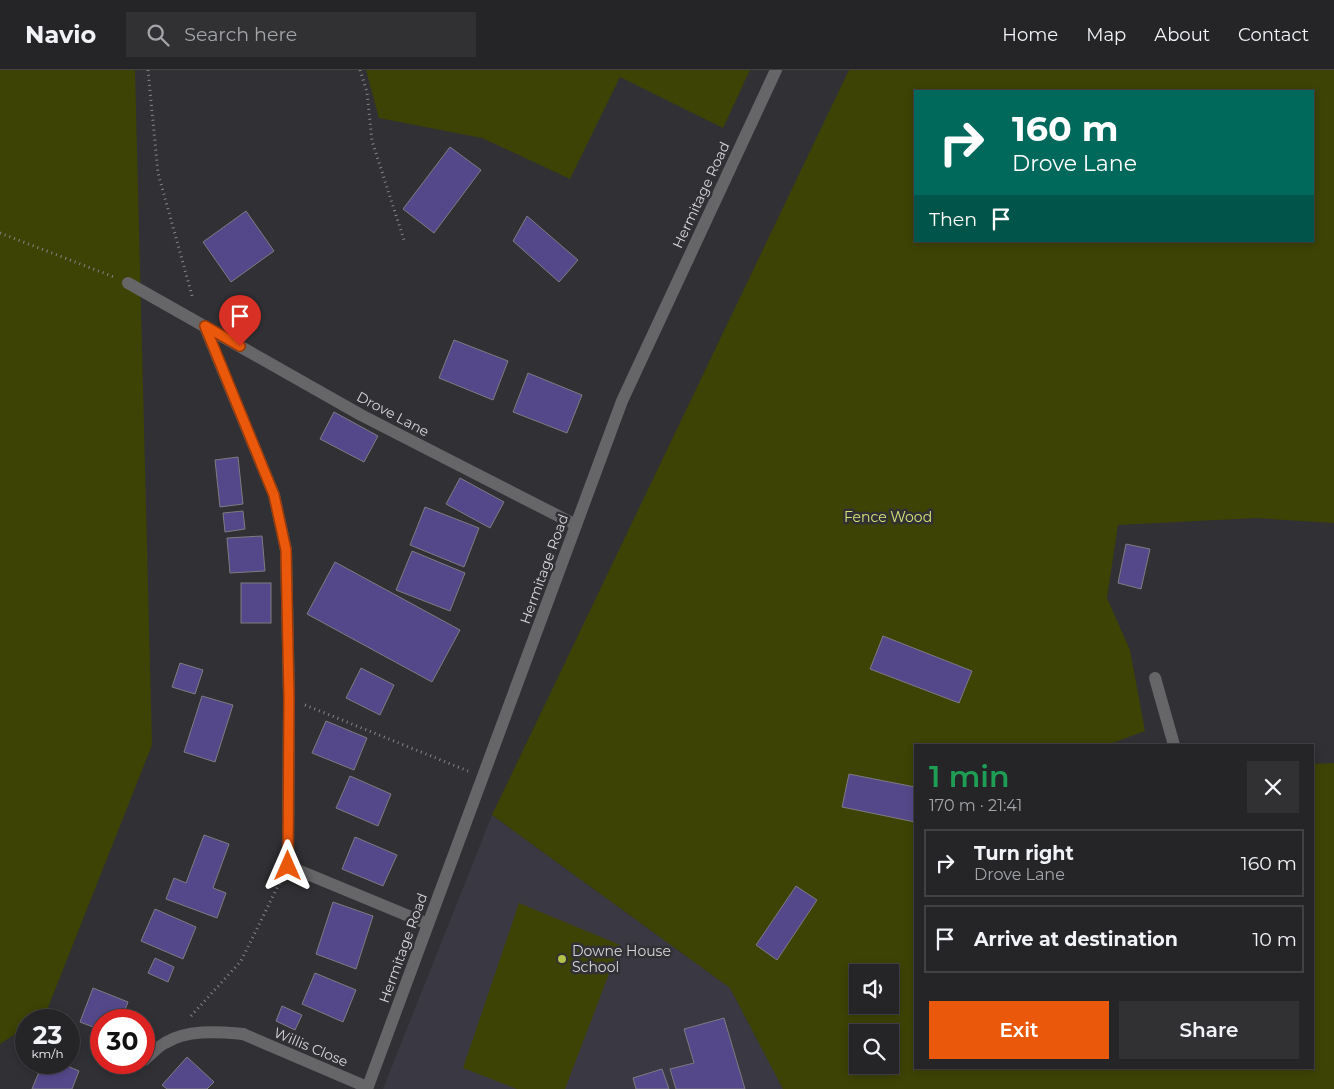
<!DOCTYPE html>
<html lang="en">
<head>
<meta charset="utf-8">
<style>
	:root { --surface:#252528; --page:#313134; --text:#f1f3f6; --muted:#a3a5a8; --line:#424245; --accent:#ea580c }
	body { margin:0; font-family:Montserrat,sans-serif; background:var(--page); color:var(--text); height:100vh; display:flex; flex-direction:column; font-size:19px; white-space:nowrap }
	* { box-sizing:border-box; margin:0 }
	p { font-size:16px; color:var(--muted) }
	.icon { flex:none; width:28px; height:28px; fill:none; stroke:currentColor; stroke-width:2; stroke-linecap:round; stroke-linejoin:round }
	.map { position:relative; flex:1; overflow:hidden }
	.panel { position:absolute; left:914px; top:674px; width:400px; height:325px; display:flex; flex-direction:column; background:var(--surface); border-radius:0px; box-shadow:0 2px 8px #0003,0 0 0 1px var(--line) }
	.panel>* { flex:none }
	.hud { position:absolute; left:914px; top:20px; width:400px; height:152px; border-radius:0px; box-shadow:0 2px 8px #0003,0 0 0 1px var(--line); background:#00695c; color:#fff; overflow:hidden }
	.controls { position:absolute; left:849px; top:894px; display:grid; gap:10px }
	.controls a { display:grid; place-items:center; width:50px; height:50px; border-radius:0px; background:var(--surface); box-shadow:0 2px 8px #0003,0 0 0 1px var(--line); font-size:25px }
	.speed { position:absolute; left:15px; top:939px; display:flex; gap:10px; font-size:25px; font-weight:700; text-align:center }
	.speed>* { display:grid; place-content:center; width:65px; height:65px; border-radius:50%; background:var(--surface); box-shadow:0 2px 8px #0003,0 0 0 1px var(--line); line-height:1 }
	.speed small { font-size:12px; font-weight:400 }
	.speed .limit { border:8px solid #d22; background:#fff; color:#111 }
	.pin { position:absolute; display:grid; place-items:center; width:42px; height:42px; color:#fff; margin:-51px -21px; border-radius:50% 50% 50% 0; rotate:-45deg; box-shadow:0 0 5px #0007 }
	.pin .icon { rotate:45deg }
	.me { position:absolute; width:55px; margin:-28px; rotate:0deg; stroke-linejoin:round; filter:drop-shadow(0 0 4px #0008) }
	.turn { display:flex; align-items:center; gap:18px; height:105px; padding:0 15px; font-size:22px }
	.turn .icon { width:65px; height:65px; stroke-width:2.5 }
	.turn b { display:block; font-size:35px; line-height:42px }
	.then { display:flex; align-items:center; height:48px; padding:0 15px; background:#0003; gap:10px; font-size:19px }
	.round { display:grid; place-items:center; flex:none; width:52px; height:52px; border-radius:0px; background:var(--page) }
	.overview { display:flex; align-items:center; justify-content:space-between; height:85px; padding:0 15px }
	h1 { font-size:30px; font-weight:600; line-height:38px; color:#1e9e55 }
	.action { display:flex; gap:10px; margin-top:auto; padding:10px 15px }
	.action a { flex:1; height:58px; border-radius:0px; background:var(--accent); color:#fff; font-size:20px; font-weight:600; line-height:58px; text-align:center }
	.action a+a { background:var(--page); color:var(--text) }
	ul { padding:0; list-style:none }
	li { display:flex; align-items:center; gap:15px; height:68px; margin:0 10px 8px; padding:0 5px; border:2px solid var(--line); border-radius:0px }
	li div { flex:1 }
	li b { display:block; font-size:19px }
	li em { font-style:normal }
	header { display:flex; align-items:center; gap:30px; box-sizing:border-box; height:70px; padding:0 25px; background:var(--surface); border-bottom:1px solid var(--line) }
	header strong { font-size:24px }
	nav { display:flex; gap:28px; margin-inline-start:auto; font-size:18px }
	.search { width:350px; height:45px; background:var(--page); display:flex; align-items:center; gap:12px; box-sizing:border-box; padding:0 18px; border-radius:0px; color:var(--muted); font-size:19px }
	.map>svg:first-child { display:block }
	.built { fill:#3a3842 }
	.green { fill:#3d4205; fill-rule:evenodd }
	.building { fill:#55488a; stroke:#7c7c81 }
	.lines { fill:none; stroke-linecap:round; stroke-linejoin:round }
	.path { stroke:#858588; stroke-width:3; stroke-dasharray:1 4; stroke-linecap:butt }
	.service { stroke:#666567; stroke-width:12 }
	.minor { stroke:#666567; stroke-width:12 }
	.tertiary { stroke:#666567; stroke-width:12 }
	.route-casing { stroke:#983908; stroke-width:12 }
	.route { stroke:#ea580c; stroke-width:9 }
	.poi-dot { fill:#b5c24a; stroke:#313135; stroke-width:2 }
	.labels { text-anchor:middle; stroke-width:5; stroke-linejoin:round; paint-order:stroke }
	.street-label { font-size:14px; fill:#d7d7da; stroke:#313135 }
	.park-label { font-size:14px; fill:#d6e375; stroke:#313135 }
	.poi-label { font-size:14px; fill:#d7d7da; stroke:#313135; text-anchor:start }
</style>
</head>
<body>
<header>
<strong>Navio</strong>
<div class="search"><svg class="icon" aria-label="search" viewBox="0 0 24 24"><circle cx="10" cy="10" r="6"/><path d="M15 15l6 6"/></svg>Search here</div>
<nav><a>Home</a><a>Map</a><a>About</a><a>Contact</a></nav>
</header>
<div class="map">
<svg width="1334" height="1019" viewBox="0 0 1334 1019">
	<rect width="100%" height="100%" fill="#313135"/>
	<polygon class="built" points="492,745 730,918 783,1019 383,1019"/>
	<g class="green">
		<polygon points="0,0 135,0 152,675 45,945 38,950 26,950 26,957 0,974"/>
		<polygon points="366,0 750,0 723,58 620,7 570,109 482,68 379,48"/>
		<path d="M849 0H1334V453L1256 448 1118 455 1107 528 1130 580 1145 661 1107 675H915V998H1312L1313 694 1334 693V1019H783L730 918 492 745ZM915 21H1312V171H915ZM858 902H890V935H858ZM858 962H890V995H858Z"/>
		<polygon points="519,833 620,875 565,1019 517,1019 463,998"/>
	</g>
	<g class="building">
		<polygon points="450,77 481,100 434,163 403,139"/>
		<polygon points="246,141 274,181 231,212 203,172"/>
		<polygon points="527,146 578,190 559,212 513,171"/>
		<polygon points="454,270 508,291 493,330 439,308"/>
		<polygon points="528,303 582,325 567,363 513,342"/>
		<polygon points="334,342 378,366 364,392 320,369"/>
		<polygon points="238,387 243,434 220,437 215,390"/>
		<polygon points="460,408 504,432 490,458 446,434"/>
		<polygon points="425,437 479,458 464,497 410,475"/>
		<polygon points="243,441 245,459 225,462 223,443"/>
		<polygon points="262,466 265,501 230,503 227,468"/>
		<polygon points="1126,474 1150,479 1141,519 1118,513"/>
		<polygon points="412,481 465,503 450,541 396,520"/>
		<polygon points="335,492 460,560 432,612 307,544"/>
		<rect x="241" y="513" width="30" height="40"/>
		<polygon points="883,566 972,601 959,633 870,599"/>
		<polygon points="180,593 203,600 195,624 172,617"/>
		<polygon points="361,598 394,615 380,645 346,628"/>
		<polygon points="202,626 233,635 215,692 184,682"/>
		<polygon points="326,651 367,668 354,700 312,683"/>
		<polygon points="849,704 915,717 915,752 842,737"/>
		<polygon points="350,706 391,724 378,756 336,738"/>
		<polygon points="204,765 229,774 213,818 226,823 217,848 166,829 174,808 186,813"/>
		<polygon points="355,767 397,785 383,816 342,799"/>
		<polygon points="796,816 817,830 777,890 756,875"/>
		<polygon points="333,832 373,846 356,899 316,884"/>
		<polygon points="155,839 196,857 183,889 141,871"/>
		<polygon points="155,888 174,897 168,912 148,903"/>
		<polygon points="315,903 356,920 343,952 302,934"/>
		<polygon points="93,918 128,932 121,950 101,950 101,960 80,952"/>
		<polygon points="282,936 302,945 295,960 276,951"/>
		<polygon points="724,948 745,1019 676,1019 670,999 694,993 684,959"/>
		<polygon points="187,987 214,1012 207,1019 167,1019 162,1015"/>
		<polygon points="43,992 58,992 79,1001 72,1019 32,1019"/>
		<polygon points="662,999 669,1019 636,1019 633,1008"/>
	</g>
	<g class="lines">
		<g class="path">
			<polyline points="148,0 158,103 193,229"/>
			<polyline points="360,0 367,22 372,71 404,170"/>
			<polyline points="0,163 114,207"/>
			<polyline points="305,635 468,701"/>
			<polyline points="191,946 241,891 281,810"/>
		</g>
		<g class="service">
			<polyline points="1155,608 1174,675"/>
			<path d="M144 990C151 985 157 977 165 973 188 959 218 962 243 964"/>
			<path d="M113 992C123 997 131 998 140 992"/>
		</g>
		<g class="minor">
			<polyline points="128,213 361,345 576,455"/>
			<polyline points="205,257 274,425 286,480 289,628 288,796 428,854"/>
			<polyline points="243,964 367,1017"/>
		</g>
		<polyline class="tertiary" points="367,1019 622,331 776,0"/>
	</g>
	<g class="lines">
		<g class="route-casing">
			<polyline id="route" points="240,276 205,256 274,425 286,480 289,628 288,796"/>
		</g>
		<use href="#route" class="route"/>
	</g>
	<circle class="poi-dot" cx="562" cy="889" r="5"/>
	<g class="labels">
		<g class="street-label">
			<text transform="translate(701 125) rotate(-65)" y="5">Hermitage Road</text>
			<text transform="translate(393 344) rotate(28)" y="5">Drove Lane</text>
			<text transform="translate(544 499) rotate(-70)" y="5">Hermitage Road</text>
			<text transform="translate(403 878) rotate(-70)" y="5">Hermitage Road</text>
			<text transform="translate(311 977) rotate(23)" y="5">Willis Close</text>
		</g>
		<g class="park-label">
			<text x="888" y="452">Fence Wood</text>
		</g>
		<g class="poi-label">
			<text x="572" y="886">Downe House<tspan x="572" dy="16">School</tspan></text>
		</g>
	</g>
</svg>
<div class="controls">
<a><svg class="icon" aria-label="sound" viewBox="0 0 24 24"><path d="M4 9h4l5-4v14l-5-4H4zM17 9q2 3 0 6"/></svg></a>
<a><svg class="icon" aria-label="search" viewBox="0 0 24 24"><circle cx="10" cy="10" r="6"/><path d="M15 15l6 6"/></svg></a>
</div>
<div class="speed"><div>23<small>km/h</small></div><div class="limit">30</div></div>
<div class="pin" style="left:240px;top:276px;background:#d93025"><svg class="icon" aria-label="arrive" viewBox="0 0 24 24"><path d="M6 21V4h12l-3 4 3 4H6"/></svg></div>
<svg class="me" style="left:288px;top:796px" viewBox="-20 -20 40 40"><path d="M0-17L14 15 0 8-14 15z" fill="#ea580c" stroke="#fff" stroke-width="4"/></svg>
<div class="hud">
<div class="turn"><svg class="icon" aria-label="right" viewBox="0 0 24 24"><path d="M7 20v-9h11M14 6l5 5-5 5"/></svg><div><b>160 m</b>Drove Lane</div></div>
<div class="then">Then<svg class="icon" aria-label="arrive" viewBox="0 0 24 24"><path d="M6 21V4h12l-3 4 3 4H6"/></svg></div>
</div>
<section class="panel">
<div class="overview"><div><h1>1 min</h1><p>170 m · 21:41</p></div><a class="round"><svg class="icon" aria-label="close" viewBox="0 0 24 24"><path d="M6 6l12 12M18 6L6 18"/></svg></a></div>
<ul>
<li><svg class="icon" aria-label="right" viewBox="0 0 24 24"><path d="M7 20v-9h11M14 6l5 5-5 5"/></svg><div><b>Turn right</b><p>Drove Lane</p></div><em>160 m</em></li>
<li><svg class="icon" aria-label="arrive" viewBox="0 0 24 24"><path d="M6 21V4h12l-3 4 3 4H6"/></svg><div><b>Arrive at destination</b></div><em>10 m</em></li>
</ul>
<div class="action"><a>Exit</a><a>Share</a></div>
</section>
</div>
</body>
</html>
